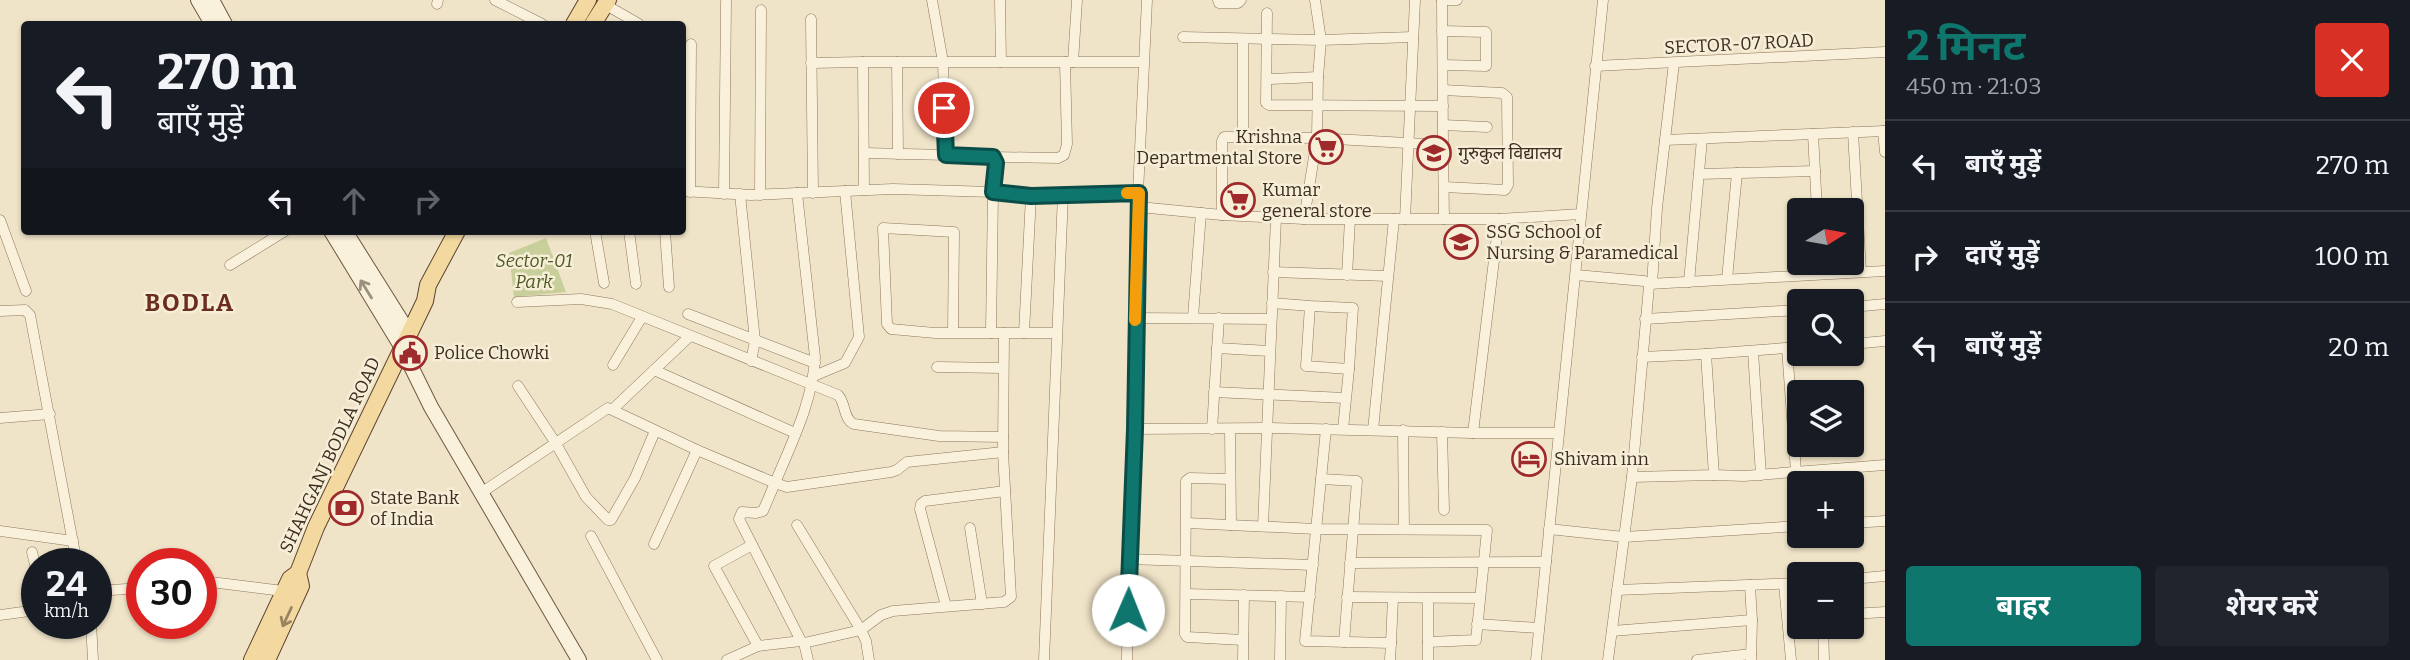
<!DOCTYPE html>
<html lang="hi">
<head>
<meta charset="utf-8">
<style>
	:root { --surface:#171b24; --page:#20242c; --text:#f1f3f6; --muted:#9ea1a6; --line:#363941; --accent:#0f766e }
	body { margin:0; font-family:Bitter,"Noto Sans Devanagari",serif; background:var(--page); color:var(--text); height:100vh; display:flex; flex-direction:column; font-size:26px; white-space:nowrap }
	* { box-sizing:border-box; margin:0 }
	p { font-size:23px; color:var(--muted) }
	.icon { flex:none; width:38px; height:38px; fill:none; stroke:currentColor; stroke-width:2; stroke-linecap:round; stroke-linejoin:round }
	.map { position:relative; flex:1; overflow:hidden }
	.panel { display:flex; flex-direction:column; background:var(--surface); width:525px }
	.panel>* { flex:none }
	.banner { position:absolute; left:21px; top:21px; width:665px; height:214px; border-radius:7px; box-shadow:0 2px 5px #0004; background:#171b24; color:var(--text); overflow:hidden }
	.needle { width:46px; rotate:79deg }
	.controls { position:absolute; left:1787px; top:198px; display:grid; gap:14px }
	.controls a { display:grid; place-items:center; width:77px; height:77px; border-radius:7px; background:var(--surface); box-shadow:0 2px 5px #0004; font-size:35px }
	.speed { position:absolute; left:21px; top:548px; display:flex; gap:14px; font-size:35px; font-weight:700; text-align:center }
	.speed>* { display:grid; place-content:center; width:91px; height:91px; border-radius:50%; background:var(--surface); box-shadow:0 2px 5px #0004; line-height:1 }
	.speed small { font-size:18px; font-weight:400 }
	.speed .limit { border:10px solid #d22; background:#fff; color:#111 }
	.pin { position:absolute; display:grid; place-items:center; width:60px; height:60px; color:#fff; margin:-30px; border:4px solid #fff; border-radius:50%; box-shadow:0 2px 7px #0007 }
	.me { position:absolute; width:77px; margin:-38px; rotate:1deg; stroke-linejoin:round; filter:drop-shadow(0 0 5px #0008) }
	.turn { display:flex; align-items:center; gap:24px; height:147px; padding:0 21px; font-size:32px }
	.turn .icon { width:91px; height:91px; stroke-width:2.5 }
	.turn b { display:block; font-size:49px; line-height:60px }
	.lanes { display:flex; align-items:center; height:66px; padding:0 21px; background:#0003; justify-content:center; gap:35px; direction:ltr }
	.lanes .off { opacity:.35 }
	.round { display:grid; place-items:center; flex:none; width:74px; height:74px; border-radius:7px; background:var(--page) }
	.summary { display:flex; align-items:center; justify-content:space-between; height:119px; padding:0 21px }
	h1 { font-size:42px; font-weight:700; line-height:52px; color:var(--accent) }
	.cta { display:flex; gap:14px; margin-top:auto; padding:14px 21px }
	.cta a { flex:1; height:80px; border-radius:7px; background:var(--accent); color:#fff; font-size:28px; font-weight:700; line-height:80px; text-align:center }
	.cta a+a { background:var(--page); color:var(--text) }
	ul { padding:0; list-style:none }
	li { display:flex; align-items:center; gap:21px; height:91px; padding:0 21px; border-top:2px solid var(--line) }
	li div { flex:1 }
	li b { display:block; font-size:26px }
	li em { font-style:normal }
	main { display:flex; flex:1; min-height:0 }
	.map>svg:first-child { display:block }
	.green { fill:#c9cf9b }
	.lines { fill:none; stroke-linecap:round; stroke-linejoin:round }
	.minor-casing { stroke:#8d765c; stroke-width:11 }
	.secondary-casing { stroke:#6f573f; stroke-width:16 }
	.primary-casing { stroke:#5b4430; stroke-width:18 }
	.minor { stroke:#faf1dc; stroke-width:10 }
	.secondary { stroke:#faf1dc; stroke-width:14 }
	.primary { stroke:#f3d9a0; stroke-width:16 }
	.oneway { stroke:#9c907e }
	.oneway2 { stroke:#988460 }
	.route-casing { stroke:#0a4d48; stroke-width:18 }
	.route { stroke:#0f766e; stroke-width:12 }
	.slow { stroke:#f59e0b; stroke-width:12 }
	.labels { text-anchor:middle; stroke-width:5; stroke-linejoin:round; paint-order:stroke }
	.street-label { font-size:18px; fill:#3d2e20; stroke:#f7eed8 }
	.poi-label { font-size:18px; fill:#3d2e20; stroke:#f7eed8; text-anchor:start }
	.park-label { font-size:18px; font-style:italic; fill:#4d5a26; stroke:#f7eed8 }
	.district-label { font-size:24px; font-weight:bold; letter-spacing:2px; fill:#6b2e1e; stroke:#f7eed8 }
</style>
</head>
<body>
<main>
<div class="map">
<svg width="1885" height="660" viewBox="0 0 1885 660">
	<rect width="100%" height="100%" fill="#f0e4c8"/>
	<polygon class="green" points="546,238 566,292 514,297 509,253"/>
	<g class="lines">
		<g class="minor-casing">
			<g id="minor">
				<polyline points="495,0 542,24"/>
				<polyline points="932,0 943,62 946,155"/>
				<polyline points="1000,0 1001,62"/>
				<polyline points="1218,0 1219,3 1238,3 1241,0"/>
				<polyline points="1442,0 1457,0"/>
				<polyline points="437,4 438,0"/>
				<polyline points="606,5 639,24"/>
				<polyline points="1267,13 1266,103 1269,105 1443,106"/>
				<polyline points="811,19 813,193"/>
				<polyline points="1442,31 1486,32 1486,66 1443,65"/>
				<polyline points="1183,37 1321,40 1413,37"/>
				<polyline points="1243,39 1243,137"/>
				<polyline points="863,62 1143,62"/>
				<polyline points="897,62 898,154"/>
				<polyline points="1073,62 1077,0"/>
				<polyline points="811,63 863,62 864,190"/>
				<polyline points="1595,66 1885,52"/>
				<polyline points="1267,79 1318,77"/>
				<polyline points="1443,90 1502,93 1507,97 1508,185 1505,190 1444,187"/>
				<polyline points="1443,125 1487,127"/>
				<polyline points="1883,131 1885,152"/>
				<polyline points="1853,132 1861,272"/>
				<polyline points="1813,134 1817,210"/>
				<polyline points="1665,140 1885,131"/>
				<polyline points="1443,145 1444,219"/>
				<polyline points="864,153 989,156 993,157 996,163 993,192 991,333"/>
				<polyline points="993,157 1058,158 1064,155 1067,144 1065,62"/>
				<polyline points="1699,174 1815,171"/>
				<polyline points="682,191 751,195 893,189 993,192 1031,196 1138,193"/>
				<polyline points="690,192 691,44"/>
				<polyline points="724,194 726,2"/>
				<polyline points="740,194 755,341 751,361"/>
				<polyline points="760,195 761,10"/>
				<polyline points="1139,207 1222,215 1304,219 1317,138 1318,77 1321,40 1315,0"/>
				<polyline points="1222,215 1222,141 1224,137 1317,138 1443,145 1442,0"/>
				<polyline points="1304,219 1499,219 1581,214"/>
				<polyline points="1405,219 1415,0"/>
				<polyline points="0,220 26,291"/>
				<polyline points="595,231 604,283"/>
				<polyline points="629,231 636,284"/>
				<polyline points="665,231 669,287"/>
				<polyline points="230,265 285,231"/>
				<polyline points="1273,272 1388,276"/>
				<polyline points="1347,275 1350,219"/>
				<polyline points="1576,275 1644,281 1648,283 1649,286 1632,477 1608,660"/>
				<polyline points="1727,279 1737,173"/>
				<polyline points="1689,282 1702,139"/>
				<polyline points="1649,284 1885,271"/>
				<polyline points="1652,284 1657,208 1674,63"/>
				<path d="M517 302 581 299 612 304 838 395C846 403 843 419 854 424L939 436 1003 437"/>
				<polyline points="1272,303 1310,306 1306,366 1349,369 1353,308 1310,306"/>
				<polyline points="1852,307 1885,304"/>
				<polyline points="0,311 25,310 30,315 77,564"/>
				<polyline points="688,314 815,363"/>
				<polyline points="1193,317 1201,213"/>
				<polyline points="1135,318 1271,319"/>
				<polyline points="1645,319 1799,310"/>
				<polyline points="953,333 954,232 883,228 887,324 891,329 935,333 1055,333"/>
				<polyline points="1024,333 1031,196"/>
				<polyline points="1852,344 1885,341"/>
				<polyline points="1217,348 1269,351"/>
				<polyline points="1787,348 1796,472"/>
				<polyline points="1753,351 1761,475"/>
				<polyline points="1706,354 1799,347"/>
				<polyline points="613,365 642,317"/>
				<polyline points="937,367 1003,368"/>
				<polyline points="654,370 795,433"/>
				<polyline points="814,376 845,363 859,337 845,191"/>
				<polyline points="518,386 555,442 586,497 608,520 611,520 635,478 655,431"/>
				<polyline points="1214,392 1345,398"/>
				<polyline points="613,409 690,336"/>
				<polyline points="0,418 50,414"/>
				<polyline points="1135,429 1265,428 1473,433 1558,433"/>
				<polyline points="1212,429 1219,318"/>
				<polyline points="1230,429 1231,525"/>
				<polyline points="1326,429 1305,641 1391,643 1390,660"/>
				<polyline points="1343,429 1349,369"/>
				<polyline points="1373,430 1394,219"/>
				<polyline points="1403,430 1404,529"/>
				<polyline points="1442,432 1444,510"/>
				<polyline points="1473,433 1499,219"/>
				<polyline points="1714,475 1744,476 1885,465"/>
				<polyline points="1632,477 1714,475 1706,354 1642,357"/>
				<polyline points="1230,479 1190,478 1186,481 1185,634 1187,637 1243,640"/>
				<polyline points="1321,479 1357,481 1344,642"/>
				<path d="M481 493 608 408 697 450 775 483C792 442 813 401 815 357L797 193"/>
				<polyline points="1187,523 1316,529 1487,530 1476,640 1428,642"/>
				<polyline points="1852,523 1885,521"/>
				<polyline points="797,525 861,630 866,641 869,660"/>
				<polyline points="1263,526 1276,218"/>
				<polyline points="970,528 982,604"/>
				<polyline points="1549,529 1624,537 1799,526"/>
				<polyline points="0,531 73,541"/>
				<polyline points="591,536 657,660"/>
				<polyline points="654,544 697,450"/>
				<polyline points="752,545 714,566 758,646"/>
				<polyline points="32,552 37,573"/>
				<polyline points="1128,559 1313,565"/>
				<polyline points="1350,563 1546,562"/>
				<polyline points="1852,579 1885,576"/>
				<polyline points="201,583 211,582 283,591"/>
				<polyline points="1784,584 1791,660"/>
				<polyline points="1750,585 1752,620"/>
				<polyline points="1617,590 1799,583"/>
				<polyline points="96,591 142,588"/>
				<polyline points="1186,594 1310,597"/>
				<polyline points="1347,597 1479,598"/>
				<polyline points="946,606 920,509 921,504 925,501 1005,491"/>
				<polyline points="1852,614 1885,612"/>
				<polyline points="0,615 37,610"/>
				<polyline points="91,623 93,660"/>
				<polyline points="1477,624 1539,628"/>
				<polyline points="1823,626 1824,660"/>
				<polyline points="1612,631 1752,620 1751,660"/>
				<polyline points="801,641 739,519 742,512 756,513 763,511 775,483 787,487 891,472 897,470 907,462 1003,452"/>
				<polyline points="804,643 861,630 881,615 893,611 1004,602 1011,597 1003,452 1004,333"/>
				<polyline points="1391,643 1393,598"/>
				<polyline points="727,660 758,646 801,641 804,643 808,660"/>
				<polyline points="1044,660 1063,194"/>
				<polyline points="1127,660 1128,559 1135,429 1138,193 1147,0"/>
				<polyline points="1243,660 1244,595"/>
				<polyline points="1280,660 1281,596"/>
				<polyline points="1428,660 1428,598"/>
				<polyline points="1536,660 1603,0"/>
				<polyline points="1697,660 1751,654"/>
			</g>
		</g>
		<g class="secondary-casing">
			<g id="secondary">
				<polyline points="198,0 212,24"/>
				<polyline points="212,0 225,24"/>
				<polyline points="331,231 401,346 431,407 579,660"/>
				<polyline points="345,231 409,333"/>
			</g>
		</g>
		<g class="primary-casing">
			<g id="primary">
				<polyline points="574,24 588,0"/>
				<polyline points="593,24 608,0"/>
				<polyline points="252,660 290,579 298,573 316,527 425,301 428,285 457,231"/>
				<polyline points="267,660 301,586 298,573"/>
			</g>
		</g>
		<use href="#minor" class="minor"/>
		<use href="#secondary" class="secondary"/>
		<use href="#primary" class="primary"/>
	</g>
	<defs><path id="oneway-shaft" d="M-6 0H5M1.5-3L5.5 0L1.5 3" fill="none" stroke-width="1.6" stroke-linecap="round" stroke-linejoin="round" transform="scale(1.75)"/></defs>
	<use class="oneway" href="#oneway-shaft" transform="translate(366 289) rotate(-122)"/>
	<use class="oneway2" href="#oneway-shaft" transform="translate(287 617) rotate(115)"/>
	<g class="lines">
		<g class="route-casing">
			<polyline id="route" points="944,108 946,155 993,157 996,163 993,192 1031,196 1139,193 1135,429 1128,610"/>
		</g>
		<use href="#route" class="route"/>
		<polyline class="slow" points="1127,193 1139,193 1135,320"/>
	</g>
	<defs>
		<g id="supermarket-ring" transform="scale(1.75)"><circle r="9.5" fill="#f7eed8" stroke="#9e2a2b" stroke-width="1.5"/><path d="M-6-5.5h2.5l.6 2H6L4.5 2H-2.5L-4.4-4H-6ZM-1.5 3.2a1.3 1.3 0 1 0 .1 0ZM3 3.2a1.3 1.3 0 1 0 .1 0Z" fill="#9e2a2b"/></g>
		<g id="school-ring" transform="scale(1.75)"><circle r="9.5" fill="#f7eed8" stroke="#9e2a2b" stroke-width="1.5"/><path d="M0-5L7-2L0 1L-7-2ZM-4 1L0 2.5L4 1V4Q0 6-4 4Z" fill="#9e2a2b"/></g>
		<g id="civic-ring" transform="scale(1.75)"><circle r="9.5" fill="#f7eed8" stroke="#9e2a2b" stroke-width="1.5"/><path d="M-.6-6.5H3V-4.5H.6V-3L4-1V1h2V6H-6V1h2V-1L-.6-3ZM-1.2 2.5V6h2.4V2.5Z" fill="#9e2a2b"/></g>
		<g id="hotel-ring" transform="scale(1.75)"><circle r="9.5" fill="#f7eed8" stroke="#9e2a2b" stroke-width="1.5"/><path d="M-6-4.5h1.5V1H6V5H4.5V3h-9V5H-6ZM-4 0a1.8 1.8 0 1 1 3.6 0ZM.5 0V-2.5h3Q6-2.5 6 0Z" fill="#9e2a2b"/></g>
		<g id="bank-ring" transform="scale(1.75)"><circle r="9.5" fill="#f7eed8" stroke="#9e2a2b" stroke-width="1.5"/><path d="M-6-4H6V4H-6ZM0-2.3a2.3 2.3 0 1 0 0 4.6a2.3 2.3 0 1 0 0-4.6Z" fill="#9e2a2b"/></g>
	</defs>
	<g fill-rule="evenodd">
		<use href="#supermarket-ring" x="1326" y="147"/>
		<use href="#school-ring" x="1434" y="153"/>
		<use href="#supermarket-ring" x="1238" y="200"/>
		<use href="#school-ring" x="1461" y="242"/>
		<use href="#civic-ring" x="410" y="353"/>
		<use href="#hotel-ring" x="1529" y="459"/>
		<use href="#bank-ring" x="346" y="508"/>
	</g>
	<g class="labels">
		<g class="street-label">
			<text transform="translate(1739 44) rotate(-3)" y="6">SECTOR-07 ROAD</text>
			<text transform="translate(330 455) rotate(-65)" y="6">SHAHGANJ BODLA ROAD</text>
		</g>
		<g class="poi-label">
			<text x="1302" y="143" text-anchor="end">Krishna<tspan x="1302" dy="21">Departmental Store</tspan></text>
			<text x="1458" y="159">गुरुकुल विद्यालय</text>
			<text x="1262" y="196">Kumar<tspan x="1262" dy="21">general store</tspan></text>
			<text x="1486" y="238">SSG School of<tspan x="1486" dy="21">Nursing &amp; Paramedical</tspan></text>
			<text x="434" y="359">Police Chowki</text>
			<text x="1554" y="465">Shivam inn</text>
			<text x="370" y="504">State Bank<tspan x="370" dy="21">of India</tspan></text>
		</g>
		<g class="park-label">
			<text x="534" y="267">Sector-01<tspan x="534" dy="21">Park</tspan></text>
		</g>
		<g class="district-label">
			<text x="190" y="311">BODLA</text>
		</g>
	</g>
</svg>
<div class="controls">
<a><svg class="needle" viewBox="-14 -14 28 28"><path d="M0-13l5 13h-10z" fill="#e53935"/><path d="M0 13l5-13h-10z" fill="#9ea1a6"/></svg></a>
<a><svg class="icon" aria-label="search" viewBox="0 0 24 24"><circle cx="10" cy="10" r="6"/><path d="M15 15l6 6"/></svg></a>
<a><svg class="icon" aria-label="layers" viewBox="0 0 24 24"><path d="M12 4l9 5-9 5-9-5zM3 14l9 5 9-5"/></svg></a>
<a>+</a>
<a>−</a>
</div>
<div class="speed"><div>24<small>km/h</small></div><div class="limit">30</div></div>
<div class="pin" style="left:944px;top:108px;background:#d93025"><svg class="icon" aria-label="arrive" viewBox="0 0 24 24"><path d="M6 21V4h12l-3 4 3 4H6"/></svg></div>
<svg class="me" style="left:1128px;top:610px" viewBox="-20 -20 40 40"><circle r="19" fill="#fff"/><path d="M0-13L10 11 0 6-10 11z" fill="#0f766e"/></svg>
<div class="banner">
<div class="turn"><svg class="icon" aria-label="left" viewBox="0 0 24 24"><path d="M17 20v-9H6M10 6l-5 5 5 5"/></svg><div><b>270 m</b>बाएँ मुड़ें</div></div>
<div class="lanes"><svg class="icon" aria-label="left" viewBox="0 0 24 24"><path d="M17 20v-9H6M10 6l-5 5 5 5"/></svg><svg class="icon off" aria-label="ahead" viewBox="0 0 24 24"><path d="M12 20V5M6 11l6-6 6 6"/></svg><svg class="icon off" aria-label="right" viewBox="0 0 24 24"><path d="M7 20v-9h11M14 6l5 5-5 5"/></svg></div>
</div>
</div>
<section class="panel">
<div class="summary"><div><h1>2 मिनट</h1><p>450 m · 21:03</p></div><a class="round" style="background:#d93025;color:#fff"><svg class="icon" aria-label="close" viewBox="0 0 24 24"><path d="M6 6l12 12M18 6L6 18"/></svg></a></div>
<ul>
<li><svg class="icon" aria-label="left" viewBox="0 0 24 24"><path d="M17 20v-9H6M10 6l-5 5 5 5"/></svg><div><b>बाएँ मुड़ें</b></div><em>270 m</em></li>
<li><svg class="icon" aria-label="right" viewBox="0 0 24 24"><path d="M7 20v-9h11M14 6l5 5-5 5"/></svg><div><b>दाएँ मुड़ें</b></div><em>100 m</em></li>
<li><svg class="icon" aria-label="left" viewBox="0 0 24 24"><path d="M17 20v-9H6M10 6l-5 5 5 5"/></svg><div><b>बाएँ मुड़ें</b></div><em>20 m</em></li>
</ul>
<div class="cta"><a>बाहर</a><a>शेयर करें</a></div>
</section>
</main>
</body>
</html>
